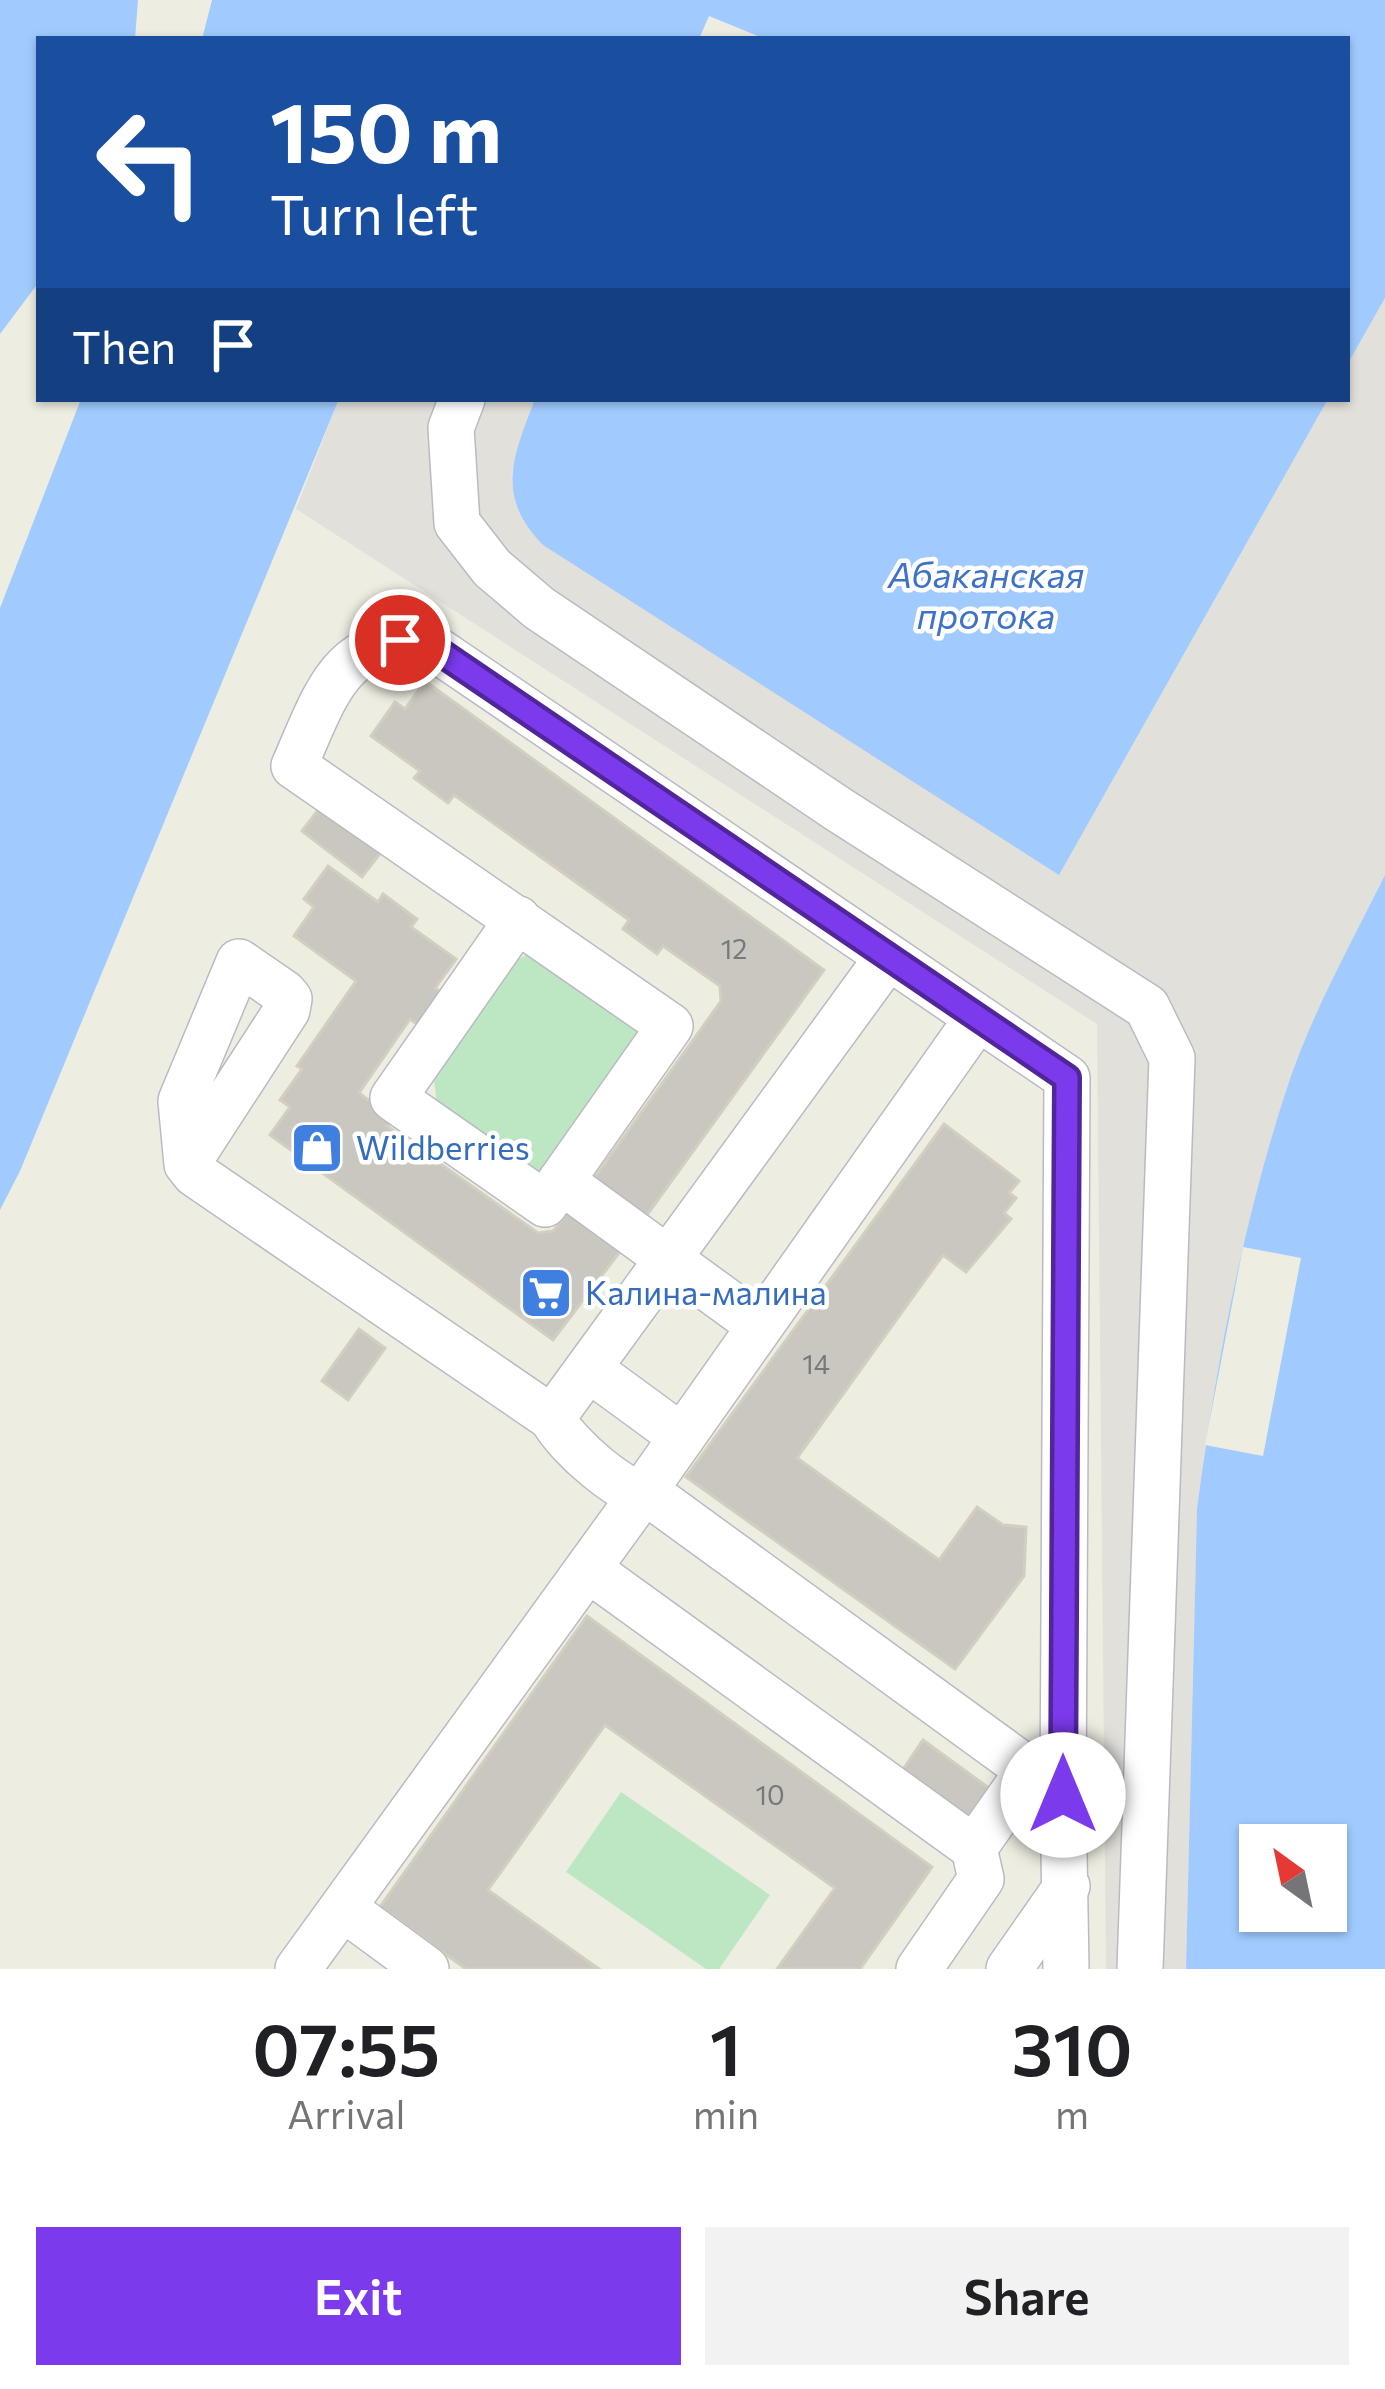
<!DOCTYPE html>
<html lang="en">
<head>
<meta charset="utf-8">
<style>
	:root { --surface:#fff; --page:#f2f2f2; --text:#202124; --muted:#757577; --accent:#7c3aed }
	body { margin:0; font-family:Commissioner,sans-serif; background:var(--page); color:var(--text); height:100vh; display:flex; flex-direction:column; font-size:45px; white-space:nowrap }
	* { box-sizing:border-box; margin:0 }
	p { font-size:39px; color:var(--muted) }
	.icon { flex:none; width:66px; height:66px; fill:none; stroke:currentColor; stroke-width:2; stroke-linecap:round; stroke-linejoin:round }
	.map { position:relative; height:1969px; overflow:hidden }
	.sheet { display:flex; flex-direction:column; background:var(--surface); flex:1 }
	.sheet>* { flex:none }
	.guide { position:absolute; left:36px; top:36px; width:1314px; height:366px; border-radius:0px; box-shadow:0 3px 9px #0004; background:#1a4fa0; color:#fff; overflow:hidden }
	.needle { width:78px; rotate:327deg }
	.tools { position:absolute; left:1239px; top:1824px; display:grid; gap:24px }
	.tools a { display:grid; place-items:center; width:108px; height:108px; border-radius:0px; background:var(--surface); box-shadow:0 3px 9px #0004; font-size:60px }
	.pin { position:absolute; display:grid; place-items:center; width:102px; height:102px; color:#fff; margin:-51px; border:6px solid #fff; border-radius:50%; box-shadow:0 3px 12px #0007 }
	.me { position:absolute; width:132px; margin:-66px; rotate:0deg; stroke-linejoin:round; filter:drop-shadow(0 0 9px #0008) }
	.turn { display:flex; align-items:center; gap:42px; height:252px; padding:0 36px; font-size:54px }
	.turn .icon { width:156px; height:156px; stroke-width:2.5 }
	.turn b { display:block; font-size:84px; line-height:102px }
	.then { display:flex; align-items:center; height:114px; padding:0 36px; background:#0003; gap:24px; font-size:45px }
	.eta { display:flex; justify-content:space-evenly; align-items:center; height:204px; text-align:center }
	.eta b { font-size:72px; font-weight:600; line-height:84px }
	.button { display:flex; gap:24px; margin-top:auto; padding:24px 36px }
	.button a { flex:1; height:138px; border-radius:0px; background:var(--accent); color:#fff; font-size:48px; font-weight:600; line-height:138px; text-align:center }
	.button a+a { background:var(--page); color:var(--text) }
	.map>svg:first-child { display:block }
	.industrial { fill:#e1e0da }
	.green { fill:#bde7c2 }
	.water { fill:#a1cbff; fill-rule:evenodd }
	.pier { fill:#eeede2 }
	.building { fill:#c9c7bf; stroke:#d3cfc0; stroke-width:3 }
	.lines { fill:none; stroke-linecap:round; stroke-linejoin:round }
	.minor-casing { stroke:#babbc2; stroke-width:48 }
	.minor { stroke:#fff; stroke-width:45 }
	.route-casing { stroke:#51269a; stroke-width:30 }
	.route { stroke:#7c3aed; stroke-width:21 }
	.labels { text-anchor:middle; stroke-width:9; stroke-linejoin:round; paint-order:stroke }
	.number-label { font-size:27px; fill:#76787b }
	.shop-label { font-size:33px; fill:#366cbe; stroke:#fff; text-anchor:start }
	.water-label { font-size:36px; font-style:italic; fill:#3e71c8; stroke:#fff }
</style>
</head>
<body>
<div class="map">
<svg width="1385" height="1969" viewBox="0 0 1385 1969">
	<rect width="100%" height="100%" fill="#eeede2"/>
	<polygon class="industrial" points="1385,298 1385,875 1335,976 1286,1090 1243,1247 1205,1445 1197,1509 1186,1969 1106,1969 1097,1024 296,509 339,399 535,399 511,476 1059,875 1328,399 1347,399 1347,365"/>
	<g class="green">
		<polygon points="526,955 541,957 639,1030 639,1043 542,1175 437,1103 434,1080 514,962"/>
		<polygon points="621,1792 770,1895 719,1969 706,1969 566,1872"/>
	</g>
	<g class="water">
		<polygon points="0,0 138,0 135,39 39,39 39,282 0,334"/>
		<polygon points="212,0 1385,0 1385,298 1347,365 1347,39 202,39"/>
		<polygon points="81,399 339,399 20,1171 0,1210 0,608"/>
		<path d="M535 399H1328L1059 875 543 545C495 496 513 457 535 399Z"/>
		<path d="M1385 875V1969H1186L1197 1509C1215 1369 1242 1228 1285 1094 1309 1018 1350 946 1385 875ZM1260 1845H1326V1911H1260Z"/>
	</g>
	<g class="pier">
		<polygon points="709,16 765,39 699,39"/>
		<polygon points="1243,1247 1301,1258 1263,1456 1205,1445"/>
	</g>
	<g class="building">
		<polygon points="425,681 824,970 639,1226 588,1187 721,1001 720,986 663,946 657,954 623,929 629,920 454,795 448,803 414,778 420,771 371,736 395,702 405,709"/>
		<polygon points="322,805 382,851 362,877 302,831"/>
		<polygon points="328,866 378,902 383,894 417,919 411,927 456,959 435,988 444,994 421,1027 410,1019 359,1093 393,1118 387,1126 538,1233 553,1231 577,1202 628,1241 553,1340 270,1135 290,1107 280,1100 302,1069 297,1066 356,981 294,936 314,907 304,899"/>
		<polygon points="944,1124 1019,1181 1009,1193 1016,1198 1004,1213 1011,1219 966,1272 943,1255 797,1458 939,1560 977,1507 1003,1525 1026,1527 1024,1576 955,1669 686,1477"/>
		<polygon points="359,1329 385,1348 348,1400 322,1381"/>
		<polygon points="587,1616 932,1867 860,1969 777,1969 835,1888 605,1725 488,1890 599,1969 466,1969 380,1907"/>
		<polygon points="923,1740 993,1791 972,1820 902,1771"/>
	</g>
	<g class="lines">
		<g class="minor-casing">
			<g id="minor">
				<polyline points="462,399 451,428 457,523 492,568 539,608 838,809 1147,1007 1172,1058 1140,1969"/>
				<polyline points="518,919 393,1098 545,1204 561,1181"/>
				<path d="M187 1164 287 1010 289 999 284 993 239 962 181 1101 187 1164 195 1174 552 1418C567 1446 625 1497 656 1499L1063 1795"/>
				<path d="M759 1325 561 1181 670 1026 294 766C325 697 341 630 431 646L1067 1078 1063 1795 1066 1969"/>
				<polyline points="589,1369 682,1437"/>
				<polyline points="552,1418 888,957"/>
				<polyline points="588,1569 974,1848 981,1879 919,1969"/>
				<polyline points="974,1848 1029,1770"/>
				<polyline points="343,1908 426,1969"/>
				<polyline points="298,1969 639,1498 977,1019"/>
				<polyline points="1009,1969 1067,1886"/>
			</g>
		</g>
		<use href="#minor" class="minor"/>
	</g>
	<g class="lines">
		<g class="route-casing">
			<polyline id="route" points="400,640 431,646 1067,1078 1063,1795"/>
		</g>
		<use href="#route" class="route"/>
	</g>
	<defs>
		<g id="shop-square" transform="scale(2.7)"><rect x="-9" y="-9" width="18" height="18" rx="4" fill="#3f7fe0" stroke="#fff"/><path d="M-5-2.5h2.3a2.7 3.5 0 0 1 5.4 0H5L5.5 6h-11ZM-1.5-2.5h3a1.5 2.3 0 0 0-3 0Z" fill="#fff"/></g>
		<g id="supermarket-square" transform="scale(2.7)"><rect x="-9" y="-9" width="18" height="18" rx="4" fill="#3f7fe0" stroke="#fff"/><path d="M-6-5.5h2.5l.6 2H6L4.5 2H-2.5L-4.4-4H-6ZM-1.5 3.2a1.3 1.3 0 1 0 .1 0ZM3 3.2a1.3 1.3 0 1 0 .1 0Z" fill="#fff"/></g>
	</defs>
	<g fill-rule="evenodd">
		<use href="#shop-square" x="317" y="1148"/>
		<use href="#supermarket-square" x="546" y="1293"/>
	</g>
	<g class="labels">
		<g class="number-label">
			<text x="734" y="959">12</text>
			<text x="816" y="1374">14</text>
			<text x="770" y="1805">10</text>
		</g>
		<g class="shop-label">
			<text x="356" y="1160">Wildberries</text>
			<text x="585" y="1305">Калина-малина</text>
		</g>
		<g class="water-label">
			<text x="986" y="588">Абаканская<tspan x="986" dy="41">протока</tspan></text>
		</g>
	</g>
</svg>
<div class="tools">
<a><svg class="needle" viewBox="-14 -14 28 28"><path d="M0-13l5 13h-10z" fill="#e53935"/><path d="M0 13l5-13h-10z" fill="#757577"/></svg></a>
</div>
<div class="pin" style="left:400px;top:640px;background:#d93025"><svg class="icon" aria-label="arrive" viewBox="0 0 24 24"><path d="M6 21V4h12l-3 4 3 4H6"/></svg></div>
<svg class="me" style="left:1063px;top:1795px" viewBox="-20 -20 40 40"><circle r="19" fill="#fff"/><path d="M0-13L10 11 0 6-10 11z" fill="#7c3aed"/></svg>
<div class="guide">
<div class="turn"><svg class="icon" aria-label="left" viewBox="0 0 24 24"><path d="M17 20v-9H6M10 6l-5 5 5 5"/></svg><div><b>150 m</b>Turn left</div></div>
<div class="then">Then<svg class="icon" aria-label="arrive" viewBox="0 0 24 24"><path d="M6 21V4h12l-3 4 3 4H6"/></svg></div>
</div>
</div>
<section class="sheet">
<div class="eta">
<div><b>07:55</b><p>Arrival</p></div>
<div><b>1</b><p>min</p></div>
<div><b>310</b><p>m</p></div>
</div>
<div class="button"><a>Exit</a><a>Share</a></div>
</section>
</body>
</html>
